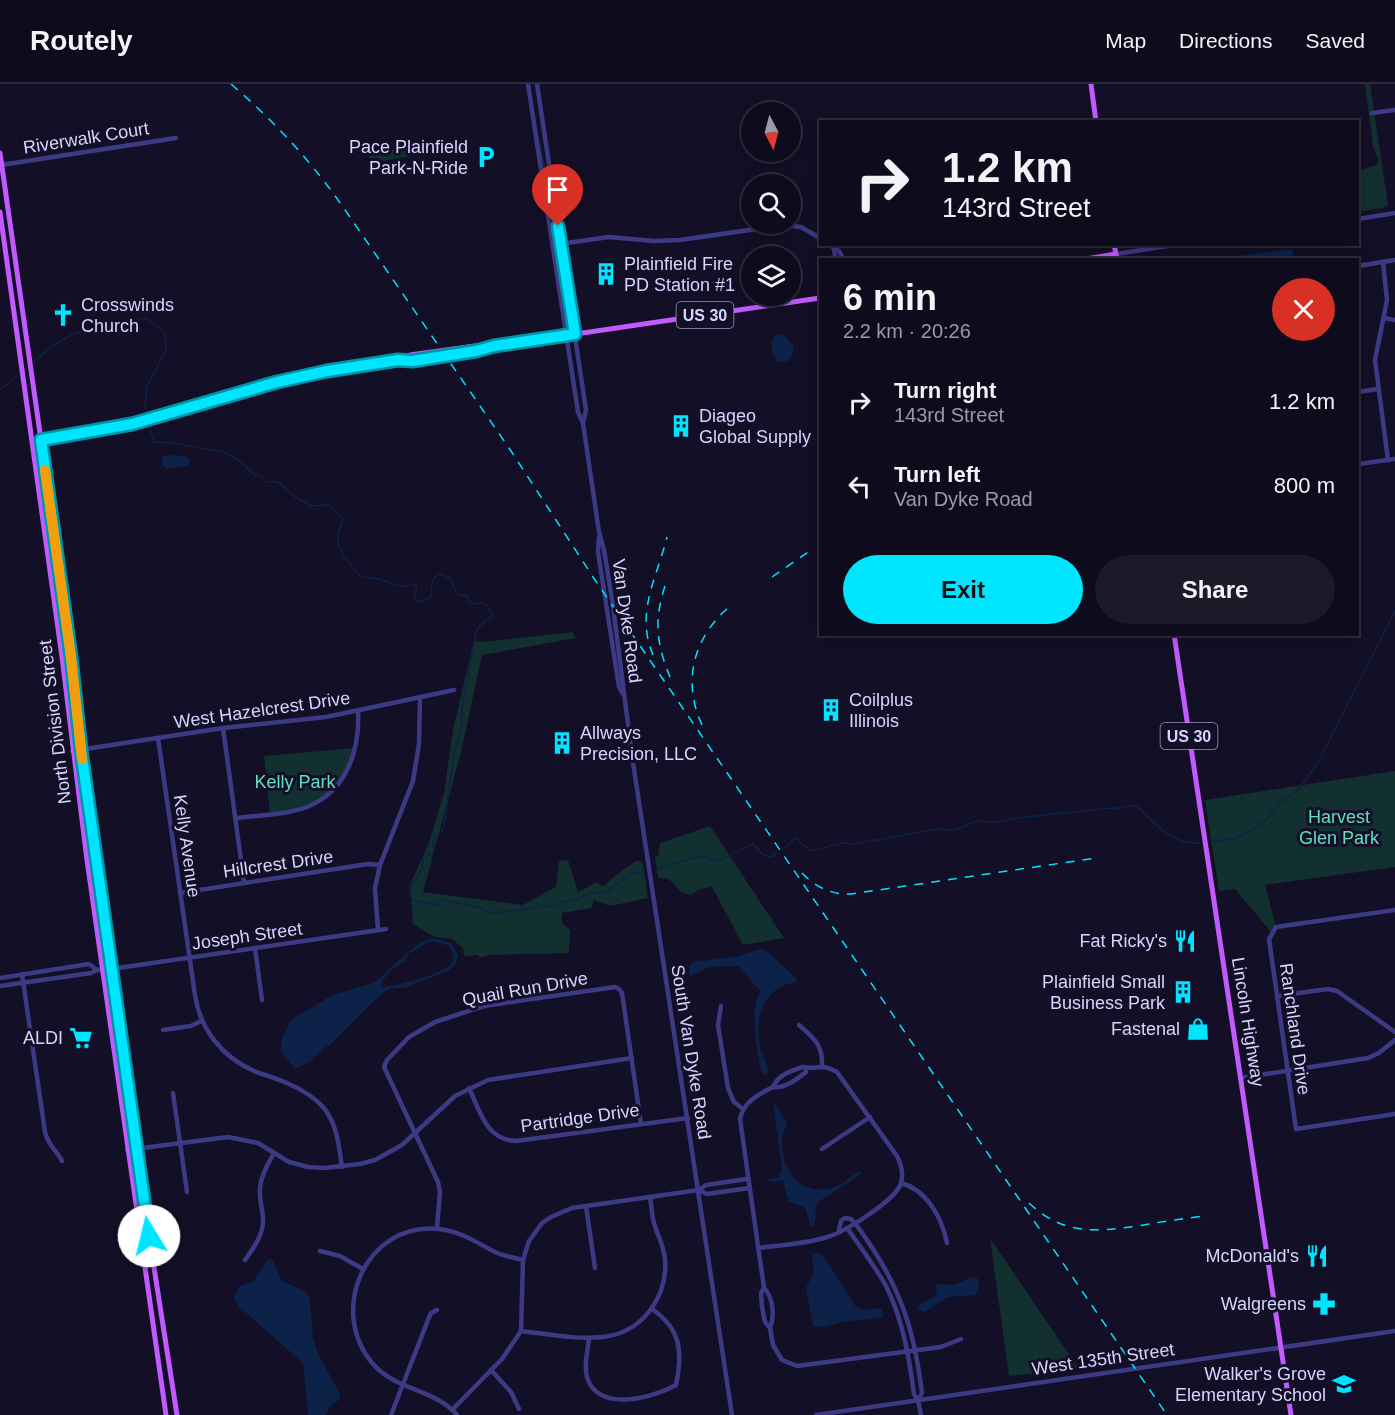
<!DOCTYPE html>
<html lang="en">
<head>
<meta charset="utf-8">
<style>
	:root { --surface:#0e0b1c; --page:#1c1929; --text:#f1f3f6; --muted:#9b9ba3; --line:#2e2b3b; --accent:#00e5ff }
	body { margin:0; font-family:Arial,sans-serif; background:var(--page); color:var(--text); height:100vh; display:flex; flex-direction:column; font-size:22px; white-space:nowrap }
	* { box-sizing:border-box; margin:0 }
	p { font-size:20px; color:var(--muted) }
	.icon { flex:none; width:33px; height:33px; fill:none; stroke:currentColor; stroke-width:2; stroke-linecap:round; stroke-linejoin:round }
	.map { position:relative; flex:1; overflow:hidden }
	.sheet { position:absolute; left:819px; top:174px; width:540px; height:378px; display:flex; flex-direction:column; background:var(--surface); border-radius:0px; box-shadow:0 3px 15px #0003,0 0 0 2px var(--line) }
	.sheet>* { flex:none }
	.hud { position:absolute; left:819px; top:36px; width:540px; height:126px; border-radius:0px; box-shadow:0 3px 15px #0003,0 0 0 2px var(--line); background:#0e0b1c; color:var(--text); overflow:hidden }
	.needle { width:39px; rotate:173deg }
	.tools { position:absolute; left:741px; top:18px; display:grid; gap:12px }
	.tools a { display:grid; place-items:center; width:60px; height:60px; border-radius:50%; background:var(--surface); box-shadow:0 3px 15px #0003,0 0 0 2px var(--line); font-size:30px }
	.pin { position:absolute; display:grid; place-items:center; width:51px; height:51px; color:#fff; margin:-62px -26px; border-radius:50% 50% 50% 0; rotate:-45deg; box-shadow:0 0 6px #0007 }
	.pin .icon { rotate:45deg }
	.me { position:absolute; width:66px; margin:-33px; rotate:351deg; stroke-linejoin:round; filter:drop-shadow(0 0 4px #0008) }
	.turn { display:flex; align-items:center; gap:21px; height:126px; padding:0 24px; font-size:27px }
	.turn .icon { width:78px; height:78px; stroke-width:2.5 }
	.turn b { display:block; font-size:42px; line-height:51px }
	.round { display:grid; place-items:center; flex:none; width:63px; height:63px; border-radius:32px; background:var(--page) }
	.summary { display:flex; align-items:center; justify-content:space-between; height:102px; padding:0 24px }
	h1 { font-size:36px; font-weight:600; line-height:45px }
	.primary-button { display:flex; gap:12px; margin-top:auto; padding:12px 24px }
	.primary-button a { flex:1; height:69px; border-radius:36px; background:var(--accent); color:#111; font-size:24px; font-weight:600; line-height:69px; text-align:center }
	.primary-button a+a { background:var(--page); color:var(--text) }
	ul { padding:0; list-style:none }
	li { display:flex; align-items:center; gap:18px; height:84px; padding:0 24px }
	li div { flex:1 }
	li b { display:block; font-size:22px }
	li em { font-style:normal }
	header { display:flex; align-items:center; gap:36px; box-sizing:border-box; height:84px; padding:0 30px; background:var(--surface); border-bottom:2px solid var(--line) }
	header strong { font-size:28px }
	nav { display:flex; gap:33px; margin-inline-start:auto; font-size:21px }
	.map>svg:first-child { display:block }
	.green { fill:#12302f }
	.water { fill:#0c2248; fill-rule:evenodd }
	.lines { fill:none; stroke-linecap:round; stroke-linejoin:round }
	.stream { stroke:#0c2248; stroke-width:1.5 }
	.minor { stroke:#3d3a85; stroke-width:4.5 }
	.major { stroke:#c25bff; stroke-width:5 }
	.rail { stroke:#00e5ff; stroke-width:1.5; stroke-dasharray:9 8; stroke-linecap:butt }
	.route-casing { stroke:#0095a6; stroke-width:15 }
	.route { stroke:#00e5ff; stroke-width:10 }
	.slow { stroke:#f59e0b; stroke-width:10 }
	.labels { text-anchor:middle; stroke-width:6; stroke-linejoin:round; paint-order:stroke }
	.shield { fill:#130f26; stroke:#9e99be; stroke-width:1.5 }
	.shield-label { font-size:16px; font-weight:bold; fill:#d9d4ff }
	.street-label { font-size:18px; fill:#d9d4ff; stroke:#130f26 }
	.poi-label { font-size:18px; fill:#d9d4ff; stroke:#130f26; text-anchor:end }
	.park-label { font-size:18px; fill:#5fe0c0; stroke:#130f26 }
</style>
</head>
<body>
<header>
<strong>Routely</strong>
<nav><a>Map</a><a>Directions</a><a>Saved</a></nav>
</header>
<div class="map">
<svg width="1395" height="1331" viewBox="0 0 1395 1331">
	<rect width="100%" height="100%" fill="#130f26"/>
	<g class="green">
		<polygon points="1365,0 1370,0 1388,121 1383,124 1358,128 1358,87 1376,81 1379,77 1373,62"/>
		<polygon points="539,53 554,126 557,145 555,152 542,88"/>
		<polygon points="415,63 423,65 423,70 376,78 369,75 369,72 372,69"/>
		<polygon points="572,548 576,554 482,571 462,664 423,808 523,821 556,803 559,777 568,776 578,808 597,798 603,803 616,791 636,777 640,777 643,781 648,814 610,822 594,816 591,824 562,829 562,839 570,846 569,869 490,871 479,874 479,871 464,872 463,864 452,855 434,853 413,840 410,801 429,759 444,709 453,646 474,556 483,558"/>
		<polygon points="355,664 348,688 329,710 305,724 270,730 264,672"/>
		<polygon points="1395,687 1395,783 1265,801 1276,843 1271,848 1235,805 1219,807 1205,716"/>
		<polygon points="710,742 784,854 743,861 712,803 700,805 691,811 682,809 669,795 658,794 655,773 658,772 660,759"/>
		<polygon points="990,1154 1079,1285 1009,1292"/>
	</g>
	<g class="water">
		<polygon points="1292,165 1294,175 1236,174 1237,172"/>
		<path d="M781 250 786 253 794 263 792 273 788 277 778 278C771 273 770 258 774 252Z"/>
		<polygon points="172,371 185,372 191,377 187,382 168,385 163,382 161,376 164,372"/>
		<path d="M432 854 452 859 458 872 455 881 448 887 404 904H391L379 912 329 962 324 964 308 979 295 985 280 966 283 951 292 935 331 912 375 898 409 867 425 856ZM431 857 450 862C451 866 454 871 453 876 450 890 396 901 383 903L382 897 392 886 405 877 408 870Z"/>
		<path d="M761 865 767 867 795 893 797 898C763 902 753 936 761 966 764 974 768 980 768 989L764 991 761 987C757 966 749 926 760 907L738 882 709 883 690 893C688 887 688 883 693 878L738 872Z"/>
		<path d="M773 1018 787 1038C786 1044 782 1049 782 1056 781 1087 801 1114 835 1103 843 1100 851 1092 859 1087L861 1088 860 1091 818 1118 816 1123 815 1141 813 1143 810 1141 805 1123 789 1118 783 1097H762L779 1093 782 1085Z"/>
		<polygon points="816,1169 821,1170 826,1176 856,1223 865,1226 880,1224 883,1229 883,1233 842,1238 824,1243 813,1242 806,1204 814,1187 812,1172"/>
		<polygon points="272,1175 281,1196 304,1207 309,1212 313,1252 318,1270 340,1310 339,1316 329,1323 326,1331 308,1331 303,1279 238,1222 234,1215 239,1202 253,1198 267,1176"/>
		<polygon points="975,1193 978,1195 979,1203 975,1211 948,1213 924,1228 918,1226 920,1220 935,1212 937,1207 936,1200 954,1201 970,1194"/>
	</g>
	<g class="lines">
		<g class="stream">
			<polyline points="31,280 52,262 73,250 140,235 148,235 165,249 166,266 147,303 145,323"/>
			<polyline points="0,306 21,289"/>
			<path d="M150 344 154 358 174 359 223 368 240 377 256 392 260 391 267 398H277L282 401 294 412 311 422 325 421 331 423 343 435 338 449V461L344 473 361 493 379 495 400 502 417 501 414 514 417 518 431 514C433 504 428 493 441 490L451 495 455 506 458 511H467L471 520C485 519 485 515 492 531L490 535C481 538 477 544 475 553L462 623V641L454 670 444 741 442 748 438 749 434 755 433 769C417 775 425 775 421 787 420 793 413 797 410 803L411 813 413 816 435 821 444 816 450 817 474 822 492 829 528 825 542 821 551 823 561 818 575 816 591 809H604L614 803 630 790 644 787"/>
			<polyline points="1211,757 1235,755 1253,746 1267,735 1280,719 1298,706 1317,680 1395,527"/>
			<path d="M785 764 795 754 811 767 842 759 854 760 937 745 955 746 977 737 996 738 1017 734 1111 724C1120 725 1129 721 1137 722 1154 739 1173 762 1200 759"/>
			<polyline points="658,784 702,772 717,777 753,760 763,771 772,773 777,768"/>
		</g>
		<g class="minor">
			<polyline points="528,0 578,328 583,339 599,448 604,466 613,522 632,672 732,1331"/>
			<polyline points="537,0 586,326 583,339"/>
			<polyline points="1372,29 1395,26"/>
			<polyline points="1,81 176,54"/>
			<polyline points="1358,135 1395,129"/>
			<polyline points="828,160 839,167 844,176"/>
			<polyline points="552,161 609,153 654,157 680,156 784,141 801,143 820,154"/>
			<polyline points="834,166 836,176"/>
			<polyline points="1116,170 1180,160"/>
			<polyline points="1383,178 1387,216 1375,276 1388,376"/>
			<polyline points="1358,182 1395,176"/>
			<polyline points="1384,234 1395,236"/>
			<polyline points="1358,308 1378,305"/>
			<polyline points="1358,380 1395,375"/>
			<polyline points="599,453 598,468 619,603 623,610"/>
			<polyline points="223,644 244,798"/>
			<path d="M158 654 195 911C200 945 222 973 254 987 273 994 292 999 309 1011 316 1016 324 1022 328 1030 338 1046 339 1064 342 1083"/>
			<polyline points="72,667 223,644 326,633 454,606"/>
			<path d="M237 734C259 731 286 731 307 723 347 707 360 666 358 626"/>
			<polyline points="180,809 368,780 380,781"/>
			<polyline points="1395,826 1276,843 1269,855 1296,1045 1395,1030"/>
			<polyline points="378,846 375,804 380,781 413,697 419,660 420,613"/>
			<polyline points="255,864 262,916"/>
			<path d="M22 890 45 1048C48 1061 56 1066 62 1077"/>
			<polyline points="0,894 89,880 97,886"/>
			<polyline points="0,902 91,889 97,886 111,885 386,845"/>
			<polyline points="1277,912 1328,905 1337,907 1395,948"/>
			<polyline points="721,922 718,941 728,1004 734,1018 743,1025"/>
			<path d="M799 941C814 954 823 961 822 982"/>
			<polyline points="163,946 191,942 201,937"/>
			<polyline points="1241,994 1368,974 1379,969 1395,956"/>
			<path d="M469 1004C480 1027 486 1056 516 1057L688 1034"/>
			<polyline points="173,1009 187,1108"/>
			<polyline points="822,1065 870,1033"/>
			<polyline points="127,1066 228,1053 258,1059 289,1078 308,1083 324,1084 360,1080 375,1076 402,1061 455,1012 488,996 632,974"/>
			<path d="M901 1099C927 1106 942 1134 947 1159"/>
			<polyline points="699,1106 707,1110 749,1104"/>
			<polyline points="586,1122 595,1184"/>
			<polyline points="437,1144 440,1108 438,1098 384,983 387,976 409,953 435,938 484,922 615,903 619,905 622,909 641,1040"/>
			<path d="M847 1144C860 1163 875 1182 886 1202 903 1236 909 1273 914 1310L918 1316 921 1331"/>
			<path d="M840 1148 839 1145 841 1137 845 1134 851 1135C860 1144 866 1155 873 1165 904 1213 915 1253 922 1309L918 1316"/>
			<path d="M758 1164C781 1161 806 1160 827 1153 845 1148 896 1116 901 1099 904 1089 901 1080 897 1072L837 988C823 979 816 986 803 983 792 986 777 992 773 1003"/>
			<polyline points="320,1167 340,1172 363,1185"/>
			<path d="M245 1176C255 1162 264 1150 263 1133 262 1123 259 1114 260 1104 261 1091 268 1080 274 1069"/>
			<polyline points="764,1204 761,1209 762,1223 765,1238 770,1244 773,1261 782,1276 797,1282 941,1263 961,1255"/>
			<path d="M770 1244C775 1232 773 1213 764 1204L740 1035C744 1017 758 1011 773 1003 785 1005 797 995 806 988V985"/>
			<path d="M521 1247C547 1250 577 1256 603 1253 642 1249 668 1213 665 1175 664 1161 656 1149 653 1135 652 1128 651 1120 650 1113"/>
			<path d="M589 1254C588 1266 583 1284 588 1296 601 1328 653 1314 676 1301 683 1268 681 1245 652 1225"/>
			<polyline points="491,1286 511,1308 519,1325"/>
			<polyline points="453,1325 502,1275 521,1247 523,1176 529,1157 542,1139 551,1133 572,1124 699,1106 706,1101 747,1095"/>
			<polyline points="391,1331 428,1236 431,1229 437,1226"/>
			<path d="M457 1331C437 1306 395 1306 373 1280 327 1227 366 1138 438 1145 461 1147 477 1159 497 1169 505 1172 514 1174 523 1176"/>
			<polyline points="816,1331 1395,1247"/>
		</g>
		<g class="major">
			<polyline points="1091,0 1096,38"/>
			<polyline points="0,69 41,356 71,574 81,666 141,1100 177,1331"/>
			<polyline points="0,128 62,573 87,776 166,1331"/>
			<polyline points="1114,160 1117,176"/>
			<polyline points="1080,176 1116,170"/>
			<polyline points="399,276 412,277 476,267 494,262 820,214"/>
			<polyline points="40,356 132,340 277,298 327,287 398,276 410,271 475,262 486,263"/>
			<polyline points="1174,550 1291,1331"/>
		</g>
		<g class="rail">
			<path d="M231 0C274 37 311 77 343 123L511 367 595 496 1167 1331"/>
			<polyline points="772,493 811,466"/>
			<path d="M665 502C653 539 657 562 672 598"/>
			<path d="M653 571C635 528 657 494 667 453"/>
			<path d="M702 641C682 598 693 554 729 523"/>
			<path d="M802 789C815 803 832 811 851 810L1096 774"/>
			<path d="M1029 1119C1063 1151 1094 1148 1138 1142 1159 1138 1181 1135 1203 1132"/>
		</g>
	</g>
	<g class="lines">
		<g class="route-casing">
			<polyline id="route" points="149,1152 81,666 71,573 41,356 132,340 277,298 327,287 398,276 412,277 476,267 494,262 575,250 558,142"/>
		</g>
		<use href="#route" class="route"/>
		<polyline class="slow" points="45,386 71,573 82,675"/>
	</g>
	<defs>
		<g id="parking-bare" transform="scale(1.8)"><path d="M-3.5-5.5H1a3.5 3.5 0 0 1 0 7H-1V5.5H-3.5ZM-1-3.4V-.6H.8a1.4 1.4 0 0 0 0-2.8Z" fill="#00e5ff" stroke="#130f26" stroke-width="2.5" paint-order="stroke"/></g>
		<g id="building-bare" transform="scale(1.8)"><path d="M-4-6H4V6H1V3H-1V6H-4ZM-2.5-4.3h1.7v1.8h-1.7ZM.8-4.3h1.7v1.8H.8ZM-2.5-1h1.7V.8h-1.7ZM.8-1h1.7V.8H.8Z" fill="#00e5ff" stroke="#130f26" stroke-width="2.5" paint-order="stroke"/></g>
		<g id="church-bare" transform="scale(1.8)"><path d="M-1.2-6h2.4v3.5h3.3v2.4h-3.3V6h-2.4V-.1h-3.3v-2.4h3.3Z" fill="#00e5ff" stroke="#130f26" stroke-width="2.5" paint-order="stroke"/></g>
		<g id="restaurant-bare" transform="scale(1.8)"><path d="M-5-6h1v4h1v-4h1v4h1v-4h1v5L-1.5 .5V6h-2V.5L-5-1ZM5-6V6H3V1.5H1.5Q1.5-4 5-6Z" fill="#00e5ff" stroke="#130f26" stroke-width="2.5" paint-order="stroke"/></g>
		<g id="shop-bare" transform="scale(1.8)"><path d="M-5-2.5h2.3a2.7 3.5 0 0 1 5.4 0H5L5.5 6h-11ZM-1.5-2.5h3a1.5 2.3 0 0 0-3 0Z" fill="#00e5ff" stroke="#130f26" stroke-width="2.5" paint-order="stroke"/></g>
		<g id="supermarket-bare" transform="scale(1.8)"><path d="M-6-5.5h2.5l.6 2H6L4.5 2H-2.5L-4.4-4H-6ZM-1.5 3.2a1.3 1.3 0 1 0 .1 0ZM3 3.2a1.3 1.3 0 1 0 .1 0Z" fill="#00e5ff" stroke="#130f26" stroke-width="2.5" paint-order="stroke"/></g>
		<g id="pharmacy-bare" transform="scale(1.8)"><path d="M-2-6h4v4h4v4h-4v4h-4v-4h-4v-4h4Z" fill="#00e5ff" stroke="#130f26" stroke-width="2.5" paint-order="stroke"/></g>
		<g id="school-bare" transform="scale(1.8)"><path d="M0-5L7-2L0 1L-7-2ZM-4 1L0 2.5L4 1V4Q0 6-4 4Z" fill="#00e5ff" stroke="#130f26" stroke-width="2.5" paint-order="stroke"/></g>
	</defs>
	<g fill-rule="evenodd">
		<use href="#parking-bare" x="486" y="73"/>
		<use href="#building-bare" x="606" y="190"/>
		<use href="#church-bare" x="63" y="231"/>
		<use href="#building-bare" x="681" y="342"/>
		<use href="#building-bare" x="831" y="626"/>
		<use href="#building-bare" x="562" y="659"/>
		<use href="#restaurant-bare" x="1185" y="857"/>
		<use href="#building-bare" x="1183" y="908"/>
		<use href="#shop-bare" x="1198" y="945"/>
		<use href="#supermarket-bare" x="81" y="954"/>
		<use href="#restaurant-bare" x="1317" y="1172"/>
		<use href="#pharmacy-bare" x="1324" y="1220"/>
		<use href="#school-bare" x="1344" y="1300"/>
	</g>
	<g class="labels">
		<g class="shield">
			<rect x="676.5" y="218" width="57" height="26" rx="4.5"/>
			<rect x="1160.5" y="639" width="57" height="26" rx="4.5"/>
		</g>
		<g class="shield-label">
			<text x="705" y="237">US 30</text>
			<text x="1189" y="658">US 30</text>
		</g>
		<g class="street-label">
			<text transform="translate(86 54) rotate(-9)" y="6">Riverwalk Court</text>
			<text transform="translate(627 537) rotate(82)" y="6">Van Dyke Road</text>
			<text transform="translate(262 626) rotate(-8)" y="6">West Hazelcrest Drive</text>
			<text transform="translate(55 638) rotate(-97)" y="6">North Division Street</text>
			<text transform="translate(187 762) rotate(82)" y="6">Kelly Avenue</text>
			<text transform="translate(278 780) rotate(-8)" y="6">Hillcrest Drive</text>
			<text transform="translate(247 852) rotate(-8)" y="6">Joseph Street</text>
			<text transform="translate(525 905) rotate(-10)" y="6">Quail Run Drive</text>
			<text transform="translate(1248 938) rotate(81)" y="6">Lincoln Highway</text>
			<text transform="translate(1295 945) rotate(82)" y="6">Ranchland Drive</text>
			<text transform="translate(691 968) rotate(81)" y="6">South Van Dyke Road</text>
			<text transform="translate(580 1034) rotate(-8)" y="6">Partridge Drive</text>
			<text transform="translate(1103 1275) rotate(-8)" y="6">West 135th Street</text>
		</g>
		<g class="poi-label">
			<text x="468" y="69">Pace Plainfield<tspan x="468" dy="21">Park-N-Ride</tspan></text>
			<text x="624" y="186" text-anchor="start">Plainfield Fire<tspan x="624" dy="21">PD Station #1</tspan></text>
			<text x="81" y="227" text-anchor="start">Crosswinds<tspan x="81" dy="21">Church</tspan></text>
			<text x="699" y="338" text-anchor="start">Diageo<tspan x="699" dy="21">Global Supply</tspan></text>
			<text x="849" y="622" text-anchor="start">Coilplus<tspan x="849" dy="21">Illinois</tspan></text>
			<text x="580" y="655" text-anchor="start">Allways<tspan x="580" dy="21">Precision, LLC</tspan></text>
			<text x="1167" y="863">Fat Ricky's</text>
			<text x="1165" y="904">Plainfield Small<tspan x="1165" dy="21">Business Park</tspan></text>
			<text x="1180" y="951">Fastenal</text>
			<text x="63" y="960">ALDI</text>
			<text x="1299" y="1178">McDonald's</text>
			<text x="1306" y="1226">Walgreens</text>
			<text x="1326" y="1296">Walker's Grove<tspan x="1326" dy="21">Elementary School</tspan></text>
		</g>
		<g class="park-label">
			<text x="295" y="704">Kelly Park</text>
			<text x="1339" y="739">Harvest<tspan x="1339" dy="21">Glen Park</tspan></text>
		</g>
	</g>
</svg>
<div class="tools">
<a><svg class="needle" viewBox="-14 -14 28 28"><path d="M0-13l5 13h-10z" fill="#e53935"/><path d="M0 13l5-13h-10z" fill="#9b9ba3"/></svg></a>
<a><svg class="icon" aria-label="search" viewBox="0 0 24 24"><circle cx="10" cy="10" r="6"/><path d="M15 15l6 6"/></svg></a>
<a><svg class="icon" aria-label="layers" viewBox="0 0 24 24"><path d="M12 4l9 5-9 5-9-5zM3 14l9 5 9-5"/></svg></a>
</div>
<div class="pin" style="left:558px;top:142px;background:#d93025"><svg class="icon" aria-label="arrive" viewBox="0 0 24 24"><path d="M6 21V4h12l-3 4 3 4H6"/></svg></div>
<svg class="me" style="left:149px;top:1152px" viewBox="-20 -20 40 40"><circle r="19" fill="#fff"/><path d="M0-13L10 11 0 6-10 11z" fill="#00e5ff"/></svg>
<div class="hud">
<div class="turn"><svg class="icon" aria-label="right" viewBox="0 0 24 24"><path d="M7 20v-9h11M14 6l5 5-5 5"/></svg><div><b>1.2 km</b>143rd Street</div></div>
</div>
<section class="sheet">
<div class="summary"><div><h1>6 min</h1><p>2.2 km · 20:26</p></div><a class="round" style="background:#d93025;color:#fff"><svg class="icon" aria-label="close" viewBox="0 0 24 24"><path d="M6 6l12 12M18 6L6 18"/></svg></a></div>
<ul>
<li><svg class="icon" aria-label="right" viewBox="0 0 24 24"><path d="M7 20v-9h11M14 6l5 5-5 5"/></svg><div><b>Turn right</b><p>143rd Street</p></div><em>1.2 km</em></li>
<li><svg class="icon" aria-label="left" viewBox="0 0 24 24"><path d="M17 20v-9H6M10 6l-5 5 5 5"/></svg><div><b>Turn left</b><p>Van Dyke Road</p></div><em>800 m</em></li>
</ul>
<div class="primary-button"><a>Exit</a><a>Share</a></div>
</section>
</div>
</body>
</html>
